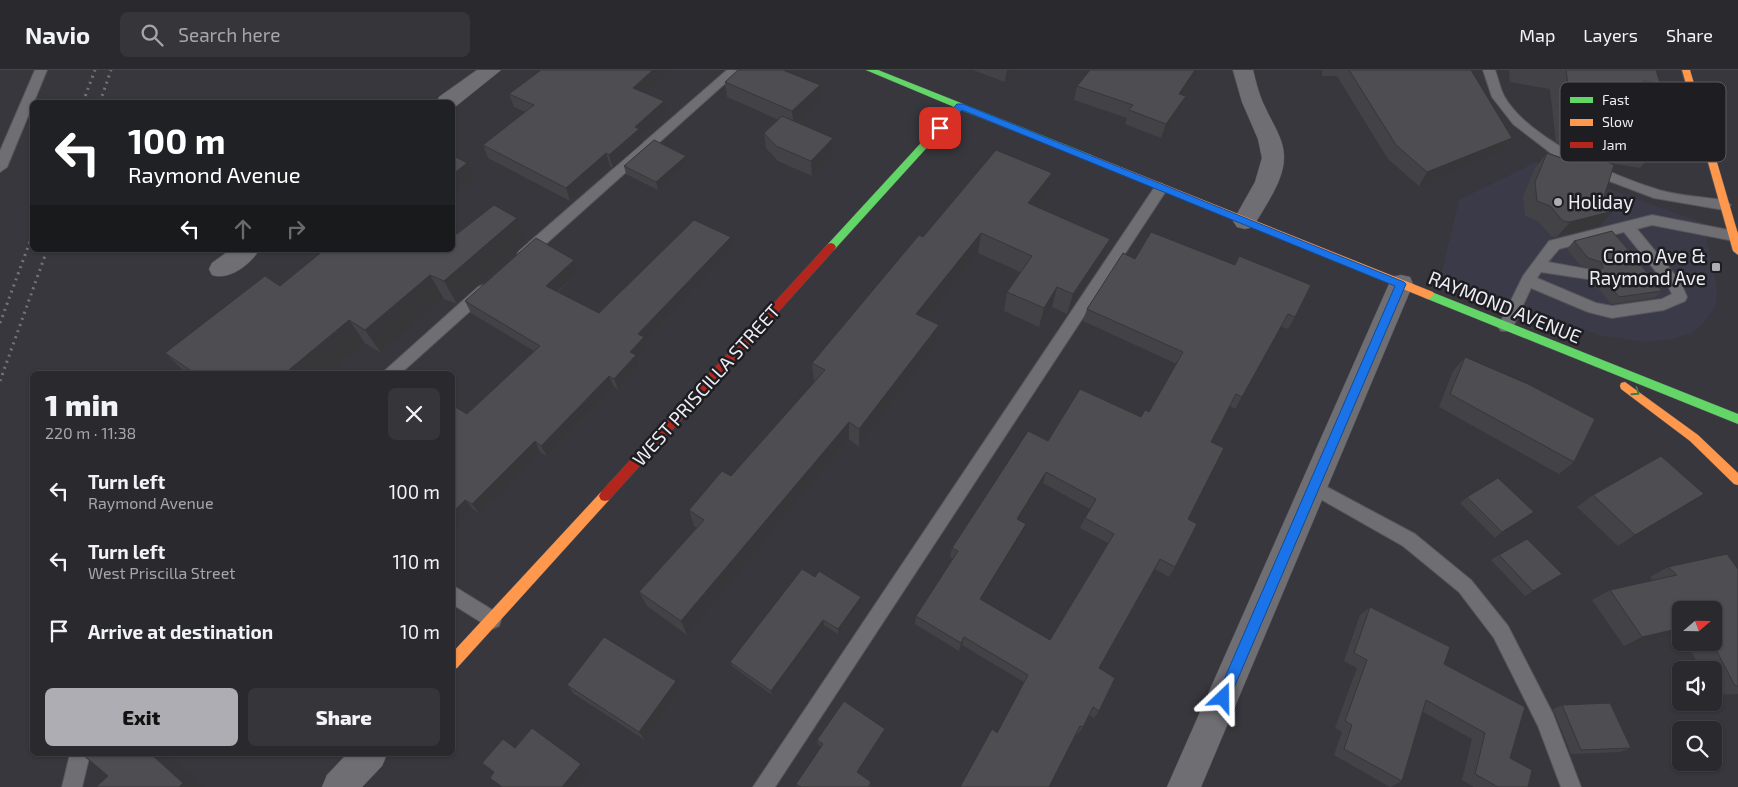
<!DOCTYPE html>
<html lang="en">
<head>
<meta charset="utf-8">
<style>
	:root { --surface:#2a292e; --page:#36353a; --text:#f1f3f6; --muted:#a5a6aa; --line:#46454a; --accent:#aeadb4 }
	body { margin:0; font-family:"Exo 2",sans-serif; background:var(--page); color:var(--text); height:100vh; display:flex; flex-direction:column; font-size:19px; white-space:nowrap }
	* { box-sizing:border-box; margin:0 }
	p { font-size:16px; color:var(--muted) }
	.icon { flex:none; width:28px; height:28px; fill:none; stroke:currentColor; stroke-width:2; stroke-linecap:round; stroke-linejoin:round }
	.map { position:relative; flex:1; overflow:hidden }
	.side { position:absolute; left:30px; top:301px; width:425px; height:385px; display:flex; flex-direction:column; background:var(--surface); border-radius:8px; box-shadow:0 1px 4px #0004,0 0 0 1px var(--line) }
	.side>* { flex:none }
	.banner { position:absolute; left:30px; top:30px; width:425px; height:152px; border-radius:8px; box-shadow:0 1px 4px #0004,0 0 0 1px var(--line); background:#202124; color:#fff; overflow:hidden }
	.needle { width:32px; rotate:70deg }
	.buttons { position:absolute; left:1672px; top:531px; display:grid; gap:10px }
	.buttons a { display:grid; place-items:center; width:50px; height:50px; border-radius:8px; background:var(--surface); box-shadow:0 1px 4px #0004,0 0 0 1px var(--line); font-size:25px }
	.pin { position:absolute; display:grid; place-items:center; width:42px; height:42px; color:#fff; margin:-21px; border-radius:10px; box-shadow:0 2px 8px #0006 }
	.me { position:absolute; width:55px; margin:-28px; rotate:23deg; stroke-linejoin:round; filter:drop-shadow(0 0 4px #0008) }
	.turn { display:flex; align-items:center; gap:18px; height:105px; padding:0 15px; font-size:22px }
	.turn .icon { width:65px; height:65px; stroke-width:2.5 }
	.turn b { display:block; font-size:35px; line-height:42px }
	.lanes { display:flex; align-items:center; height:48px; padding:0 15px; background:#0003; justify-content:center; gap:25px; direction:ltr }
	.lanes .off { opacity:.35 }
	.round { display:grid; place-items:center; flex:none; width:52px; height:52px; border-radius:8px; background:var(--page) }
	.head { display:flex; align-items:center; justify-content:space-between; height:85px; padding:0 15px }
	h1 { font-size:30px; font-weight:800; line-height:38px }
	.action { display:flex; gap:10px; margin-top:auto; padding:10px 15px }
	.action a { flex:1; height:58px; border-radius:8px; background:var(--accent); color:#111; font-size:20px; font-weight:800; line-height:58px; text-align:center }
	.action a+a { background:var(--page); color:var(--text) }
	ul { padding:0; list-style:none }
	li { display:flex; align-items:center; gap:15px; height:70px; padding:0 15px }
	li div { flex:1 }
	li b { display:block; font-size:19px }
	li em { font-style:normal }
	header { display:flex; align-items:center; gap:30px; box-sizing:border-box; height:70px; padding:0 25px; background:var(--surface); border-bottom:1px solid var(--line) }
	header strong { font-size:24px }
	nav { display:flex; gap:28px; margin-inline-start:auto; font-size:18px }
	.search { width:350px; height:45px; background:var(--page); display:flex; align-items:center; gap:12px; box-sizing:border-box; padding:0 18px; border-radius:8px; color:var(--muted); font-size:19px }
	.map>svg:first-child { display:block }
	.built { fill:#3b3a48 }
	.lines { fill:none; stroke-linecap:round; stroke-linejoin:round }
	.lane-casing { stroke:#56555a; stroke-width:2 }
	.street-casing { stroke:#56555a; stroke-width:1 }
	.fast-casing { stroke:#56555a; stroke-width:1 }
	.slow-casing { stroke:#56555a; stroke-width:1 }
	.jam-casing { stroke:#56555a; stroke-width:1 }
	.lane { fill:#6e6e73; fill-rule:evenodd }
	.street { fill:#6e6e73; fill-rule:evenodd }
	.fast { fill:#63d668; fill-rule:evenodd }
	.slow { fill:#ff974d; fill-rule:evenodd }
	.jam { fill:#b3261e; fill-rule:evenodd }
	.rail { stroke:#737276; stroke-width:3; stroke-dasharray:2 4.5; stroke-linecap:butt }
	.wall { fill:#434347; fill-rule:evenodd }
	.shaded-wall { fill:#373739 }
	.building { fill:#4e4e52; stroke:#373739; fill-rule:evenodd }
	.oneway { stroke:#407a45 }
	.route { fill:#1a73e8; stroke:#114b97 }
	.poi-dot { fill:#aeadb4; stroke:#1d1d22; stroke-width:2 }
	.labels { text-anchor:middle; stroke-width:5; stroke-linejoin:round; paint-order:stroke }
	.poi-label { font-size:19px; fill:#ededf4; stroke:#1d1d22; text-anchor:start }
	.street-label { font-size:19px; fill:#ededf4; stroke:#1d1d22 }
	.key { fill:#1d1d22; stroke:#5b5b61; stroke-width:1 }
	.key-label { font-size:14px; fill:#ededf4 }
</style>
</head>
<body>
<header>
<strong>Navio</strong>
<div class="search"><svg class="icon" aria-label="search" viewBox="0 0 24 24"><circle cx="10" cy="10" r="6"/><path d="M15 15l6 6"/></svg>Search here</div>
<nav><a>Map</a><a>Layers</a><a>Share</a></nav>
</header>
<div class="map">
<svg width="1738" height="717" viewBox="0 0 1738 717">
	<rect width="100%" height="100%" fill="#38373d"/>
	<polygon class="built" points="1536,92 1703,153 1717,217 1716,236 1702,255 1690,264 1672,269 1643,272 1599,265 1441,205 1459,130"/>
	<g class="lines">
		<g class="lane-casing">
			<g id="lane">
				<polygon points="35,0 47,0 7,97 0,102 0,81"/>
				<polygon points="727,0 740,0 529,189 519,189 517,185 519,181"/>
				<path d="M1483 0H1495C1498 8 1500 18 1504 26 1528 69 1613 106 1659 120 1680 126 1703 127 1724 130L1731 135 1724 140 1654 128 1596 106 1552 84 1513 54 1492 27Z"/>
				<polygon points="1161,113 1168,118 1166,121 775,717 753,717 1156,115"/>
				<path d="M1652 145 1734 161 1738 162V170L1734 171 1652 155 1637 159 1680 211 1687 227 1685 231 1664 240 1612 248 1588 242 1531 218 1511 261H1501L1498 257 1523 206 1549 171ZM1624 162 1669 218 1672 224 1662 229 1612 236 1596 233 1537 208 1541 202 1587 209 1592 208 1594 204 1592 200 1548 192 1559 179Z"/>
				<polygon points="483,215 488,217 490,221 488,225 400,304 381,304 478,217"/>
				<polygon points="1314,410 1415,464 1471,510 1508,556 1553,644 1581,717 1561,717 1538,656 1494,568 1459,522 1403,476 1308,422 1306,417 1308,412"/>
				<polygon points="452,515 499,544 501,550 499,556 492,559 452,534"/>
				<polygon points="70,684 90,684 82,717 62,717"/>
			</g>
		</g>
		<g class="street-casing">
			<g id="street">
				<polygon points="477,0 501,0 455,37 452,37 452,32 437,32 439,27"/>
				<path d="M1233 0H1253C1256 12 1259 25 1265 37 1272 53 1284 69 1284 87 1284 111 1265 136 1253 157L1245 159 1237 157 1233 151 1255 112 1262 88 1258 69 1242 32Z"/>
				<path d="M230 180H259C251 194 229 211 212 205L209 199 212 193Z"/>
				<polygon points="1401,205 1410,207 1413,214 1201,717 1167,717 1389,214 1392,207"/>
				<polygon points="347,684 387,684 382,696 362,717 322,717 327,705"/>
			</g>
		</g>
		<g class="fast-casing">
			<g id="fast">
				<polygon points="866,0 878,0 1091,85 1093,87 1091,89 1085,89 961,40 834,180 828,180 826,177 828,174 954,37"/>
				<polygon points="1429,221 1738,344 1738,354 1425,228 1424,225 1425,222"/>
			</g>
		</g>
		<g class="slow-casing">
			<g id="slow">
				<polygon points="1682,0 1690,0 1738,164 1738,185 1733,181"/>
				<polygon points="1088,84 1433,222 1434,225 1429,229 1425,228 1085,89 1083,87"/>
				<polygon points="1625,312 1698,365 1738,403 1738,415 1734,414 1690,371 1621,319 1620,316 1621,313"/>
				<polygon points="605,421 609,422 611,426 609,430 457,598 452,599 452,583 601,422"/>
			</g>
		</g>
		<g class="jam-casing">
			<polygon id="jam" points="831,173 834,174 836,177 834,180 609,430 605,431 601,430 599,426 601,422 828,174"/>
		</g>
		<use href="#lane" class="lane"/>
		<use href="#street" class="street"/>
		<use href="#fast" class="fast"/>
		<use href="#slow" class="slow"/>
		<use href="#jam" class="jam"/>
		<g class="rail">
			<polyline points="83,32 95,0"/>
			<polyline points="100,32 111,0"/>
			<polyline points="0,253 32,166"/>
			<polyline points="0,311 47,180"/>
		</g>
	</g>
	<g class="wall">
		<polygon points="672,0 645,23 667,44 641,67 643,72 613,98 610,96 570,131 488,88 483,75 525,42 514,37 509,24"/>
		<polygon points="973,0 1015,0 1005,12"/>
		<polygon points="1090,0 1198,0 1197,4 1183,25 1186,26 1181,40 1161,68 1125,54 1127,48 1074,30 1077,16"/>
		<polygon points="1322,0 1471,0 1512,68 1502,81 1419,116 1388,89 1337,6 1322,6"/>
		<polygon points="1509,0 1656,0 1660,13 1648,27 1653,43 1650,47 1658,77 1640,98 1610,93 1603,130 1600,156 1557,167 1551,166 1538,151 1525,146 1523,127 1535,98 1547,83 1560,87 1568,78 1556,72 1550,19 1510,12"/>
		<polygon points="725,12 820,15 821,30 797,53 833,68 834,83 812,106 778,91 766,78 764,63 779,50 727,27"/>
		<polygon points="686,86 687,93 658,120 626,104 624,96"/>
		<polygon points="1052,103 1048,124 1037,137 1110,169 1104,189 1067,244 1052,237 1039,257 1004,241 1007,222 1020,202 978,183 926,248 939,255 937,274 859,377 849,369 687,565 647,536 639,522 697,458 694,456 689,440 731,406 815,312 814,312 812,293 923,167"/>
		<polygon points="517,148 528,172 457,234 444,229 381,283 365,273 330,304 187,304 165,283 280,216 457,164"/>
		<polygon points="731,167 733,179 645,271 648,278 638,289 640,296 618,319 614,317 547,386 540,382 480,444 473,439 452,460 467,344 534,281 471,243 465,231 574,190 579,202 558,222 599,243"/>
		<polygon points="1574,171 1627,189 1629,194 1662,221 1654,228 1611,234 1592,210 1596,205 1594,199 1581,196 1567,179"/>
		<path d="M1135 189 1295 247 1288 259 1281 256 1235 339 1230 336 1211 372 1175 497 1169 507 1155 499 1099 598V641L1094 648 1089 645 1083 657 1078 664 1076 663H997L1024 612 962 575 959 581 915 554 916 546 953 489 950 487 952 478 1048 371 1141 347 1149 342 1177 294 1083 251 1087 239ZM1043 413 1090 439 1085 448 1080 458 1108 473 1050 570 982 530 1023 464 1020 451Z"/>
		<polygon points="1465,287 1574,392 1559,404 1439,337 1453,301"/>
		<polygon points="1593,425 1685,436 1618,476 1577,437"/>
		<polygon points="1467,427 1527,448 1495,468 1460,433"/>
		<polygon points="1499,485 1553,509 1525,526 1491,490"/>
		<polygon points="1668,497 1738,499 1738,624 1714,625 1714,600 1701,600 1687,572 1714,572 1714,540 1681,564 1624,576 1592,530 1610,520 1653,511 1650,507"/>
		<polygon points="815,507 861,527 861,532 838,564 824,555 772,625 732,596 730,592"/>
		<polygon points="1370,537 1444,594 1510,688 1528,717 1474,717 1462,710 1472,669 1423,642 1402,711 1390,717 1334,685 1342,662 1335,658 1357,598 1344,591 1360,545"/>
		<polygon points="567,615 680,620 645,670 574,624"/>
		<polygon points="1562,635 1631,678 1620,682 1571,684 1553,639"/>
		<polygon points="885,659 884,663 858,703 871,715 870,717 797,717 796,714 821,677 818,674 817,670"/>
	</g>
	<g class="shaded-wall">
		<polygon points="653,0 672,0 636,31 633,18"/>
		<polygon points="1007,0 1015,0 1005,12"/>
		<polygon points="1195,0 1198,0 1197,4 1174,38 1179,24"/>
		<polygon points="820,15 821,30 794,56 792,41"/>
		<polygon points="1186,26 1181,40 1161,68 1166,54"/>
		<polygon points="664,31 667,44 641,67 643,72 613,98 609,85 635,57"/>
		<polygon points="833,68 834,83 812,106 811,91"/>
		<polygon points="1512,68 1502,81 1419,116 1427,102"/>
		<polygon points="606,83 610,96 570,131 566,118"/>
		<polygon points="686,86 687,93 658,120 656,112"/>
		<polygon points="467,93 474,108 452,126 452,105"/>
		<polygon points="1052,103 1048,124 1024,153 1028,133"/>
		<polygon points="1613,141 1600,156 1557,167 1570,152"/>
		<polygon points="517,148 528,172 457,234 444,211"/>
		<polygon points="981,163 978,183 915,263 916,244"/>
		<polygon points="731,167 733,179 645,271 648,278 638,289 640,296 618,319 614,309 630,282 638,264"/>
		<polygon points="1110,169 1104,189 1067,244 1073,224"/>
		<polygon points="574,190 579,202 551,227 546,216"/>
		<polygon points="430,205 444,229 381,283 365,260"/>
		<polygon points="1057,217 1052,237 1039,257 1044,238"/>
		<polygon points="349,250 365,273 330,304 284,304"/>
		<polygon points="939,255 937,274 859,377 859,359"/>
		<polygon points="609,306 614,317 547,386 541,376"/>
		<polygon points="849,352 849,369 687,565 681,551"/>
		<polygon points="535,371 540,382 480,444 472,434"/>
		<polygon points="1046,402 1043,413 1015,459 1017,449"/>
		<polygon points="1704,424 1685,436 1618,476 1635,465"/>
		<polygon points="465,430 473,439 452,460 452,443"/>
		<polygon points="1534,442 1527,448 1495,468 1502,462"/>
		<polygon points="1026,454 1023,464 977,538 980,529"/>
		<polygon points="861,527 861,532 838,564 838,559"/>
		<polygon points="823,550 824,555 772,625 771,621"/>
		<polygon points="1681,558 1681,564 1624,576 1642,567"/>
		<polygon points="964,567 962,575 959,581 961,573"/>
		<polygon points="676,611 680,620 645,670 639,662"/>
		<polygon points="885,659 884,663 857,705 857,702"/>
		<polygon points="151,684 169,684 205,717 179,717"/>
		<polygon points="581,694 588,701 576,717 562,717"/>
	</g>
	<g class="building">
		<polygon points="541,0 653,0 633,18 664,31 635,57 639,59 609,85 606,83 566,118 483,75 534,35 509,24"/>
		<polygon points="738,0 783,0 820,15 792,41 725,12"/>
		<polygon points="1090,0 1195,0 1179,24 1186,26 1166,54 1129,40 1133,35 1077,16"/>
		<polygon points="1349,0 1471,0 1512,68 1427,102 1396,75"/>
		<polygon points="1566,0 1656,0 1660,13 1643,11 1653,43 1649,43 1658,77 1624,71 1623,76 1573,50"/>
		<polygon points="782,46 833,68 811,91 776,76 764,63"/>
		<polygon points="654,70 686,86 656,112 624,96"/>
		<polygon points="1570,74 1614,95 1603,130 1613,141 1570,152 1563,151 1550,136 1537,131 1535,112 1547,83 1573,92"/>
		<polygon points="996,80 1052,103 1028,133 1110,169 1073,224 1057,217 1044,238 1007,222 1032,186 981,163 916,244 939,255 859,359 849,352 681,551 639,522 704,450 689,440 722,401 731,406 825,300 812,293 919,165 923,167"/>
		<polygon points="452,85 467,93 452,105"/>
		<polygon points="494,135 517,148 444,211 430,205 365,260 349,250 284,304 196,304 165,283 265,206 280,216 324,180 452,180 452,161 457,164"/>
		<polygon points="694,150 731,167 638,264 644,267 630,282 636,285 614,309 609,306 541,376 535,371 472,434 465,430 452,443 452,335 467,344 540,276 465,231 536,168 574,190 546,216 599,243"/>
		<polygon points="1612,161 1631,183 1627,189 1629,194 1641,195 1662,221 1619,227 1599,202 1603,197 1601,192 1588,188 1574,171"/>
		<path d="M1151 162 1235 195 1239 186 1311 215 1295 247 1288 244 1242 327 1236 324 1211 372 1224 378 1188 449 1197 454 1175 497 1160 489 1099 598 1115 608 1099 641 1093 637 1083 657 1080 656 1049 717H960L992 659 997 663 1028 605 964 567 961 573 916 546 958 481 952 478 1028 361 1048 371 1080 319 1141 347 1145 340 1149 342 1183 282 1087 239 1123 183 1135 189ZM1046 402 1096 429 1085 448 1114 464 1050 570 980 529 1026 454 1017 449Z"/>
		<polygon points="1465,287 1528,314 1595,349 1574,392 1450,324"/>
		<polygon points="1661,386 1704,424 1635,465 1593,425"/>
		<polygon points="1498,408 1534,442 1502,462 1467,427"/>
		<polygon points="1527,469 1562,504 1533,521 1499,485"/>
		<polygon points="1727,484 1738,499 1738,616 1735,616 1712,572 1714,572 1714,540 1681,540 1681,558 1642,567 1610,520 1677,505 1668,497"/>
		<polygon points="802,499 815,507 819,501 861,527 838,559 823,550 771,621 730,592"/>
		<polygon points="1370,537 1450,577 1444,594 1525,637 1510,688 1532,700 1528,717 1498,717 1475,704 1485,663 1426,630 1402,711 1344,679 1352,655 1345,651 1367,590 1354,583"/>
		<polygon points="604,567 676,611 639,662 567,615"/>
		<polygon points="844,631 885,659 857,702 871,712 868,717 801,717 796,714 823,674 817,670"/>
		<polygon points="1610,633 1631,678 1581,680 1562,635"/>
		<polygon points="532,658 581,694 562,717 502,717 490,708 494,702 482,693 503,669 515,678"/>
		<polygon points="82,684 151,684 183,713 179,717 96,717 108,706"/>
	</g>
	<defs><path id="oneway-chevron" d="M-2-3.5L2.5 0L-2 3.5" fill="none" stroke-width="1.6" stroke-linecap="round" stroke-linejoin="round" transform="scale(1.25)"/></defs>
	<use class="oneway" href="#oneway-chevron" transform="translate(1636 322) rotate(35)"/>
	<polygon class="route" points="957,34 963,34 1404,212 1406,214 1228,632 1223,634 1218,632 1216,628 1395,216 962,40 944,60 937,60 937,56"/>
	<g class="poi-dot">
		<circle cx="1558" cy="132" r="5"/>
		<rect x="1711" y="192" width="10" height="10" rx="2.5"/>
	</g>
	<g class="labels">
		<g class="poi-label">
			<text x="1568" y="139">Holiday</text>
			<text x="1706" y="193" text-anchor="end">Como Ave &amp;<tspan x="1706" dy="22">Raymond Ave</tspan></text>
		</g>
		<g class="street-label">
			<text transform="translate(1505 237) rotate(22)" y="7">RAYMOND AVENUE</text>
			<text transform="translate(706 315) rotate(-48)" y="7">WEST PRISCILLA STREET</text>
		</g>
	</g>
	<rect x="1560" y="12" width="166" height="80" rx="8" class="key"/>
	<rect x="1570" y="27" width="23" height="6" fill="#63d668"/>
	<rect x="1570" y="49" width="23" height="7" fill="#ff974d"/>
	<rect x="1570" y="72" width="23" height="6" fill="#b3261e"/>
	<g class="key-label">
		<text x="1602" y="35">Fast</text>
		<text x="1602" y="57">Slow</text>
		<text x="1602" y="80">Jam</text>
	</g>
</svg>
<div class="buttons">
<a><svg class="needle" viewBox="-14 -14 28 28"><path d="M0-13l5 13h-10z" fill="#e53935"/><path d="M0 13l5-13h-10z" fill="#a5a6aa"/></svg></a>
<a><svg class="icon" aria-label="sound" viewBox="0 0 24 24"><path d="M4 9h4l5-4v14l-5-4H4zM17 9q2 3 0 6"/></svg></a>
<a><svg class="icon" aria-label="search" viewBox="0 0 24 24"><circle cx="10" cy="10" r="6"/><path d="M15 15l6 6"/></svg></a>
</div>
<div class="pin" style="left:940px;top:58px;background:#d93025"><svg class="icon" aria-label="arrive" viewBox="0 0 24 24"><path d="M6 21V4h12l-3 4 3 4H6"/></svg></div>
<svg class="me" style="left:1223px;top:628px" viewBox="-20 -20 40 40"><path d="M0-17L14 15 0 8-14 15z" fill="#1a73e8" stroke="#fff" stroke-width="4"/></svg>
<div class="banner">
<div class="turn"><svg class="icon" aria-label="left" viewBox="0 0 24 24"><path d="M17 20v-9H6M10 6l-5 5 5 5"/></svg><div><b>100 m</b>Raymond Avenue</div></div>
<div class="lanes"><svg class="icon" aria-label="left" viewBox="0 0 24 24"><path d="M17 20v-9H6M10 6l-5 5 5 5"/></svg><svg class="icon off" aria-label="ahead" viewBox="0 0 24 24"><path d="M12 20V5M6 11l6-6 6 6"/></svg><svg class="icon off" aria-label="right" viewBox="0 0 24 24"><path d="M7 20v-9h11M14 6l5 5-5 5"/></svg></div>
</div>
<section class="side">
<div class="head"><div><h1>1 min</h1><p>220 m · 11:38</p></div><a class="round"><svg class="icon" aria-label="close" viewBox="0 0 24 24"><path d="M6 6l12 12M18 6L6 18"/></svg></a></div>
<ul>
<li><svg class="icon" aria-label="left" viewBox="0 0 24 24"><path d="M17 20v-9H6M10 6l-5 5 5 5"/></svg><div><b>Turn left</b><p>Raymond Avenue</p></div><em>100 m</em></li>
<li><svg class="icon" aria-label="left" viewBox="0 0 24 24"><path d="M17 20v-9H6M10 6l-5 5 5 5"/></svg><div><b>Turn left</b><p>West Priscilla Street</p></div><em>110 m</em></li>
<li><svg class="icon" aria-label="arrive" viewBox="0 0 24 24"><path d="M6 21V4h12l-3 4 3 4H6"/></svg><div><b>Arrive at destination</b></div><em>10 m</em></li>
</ul>
<div class="action"><a>Exit</a><a>Share</a></div>
</section>
</div>
</body>
</html>
